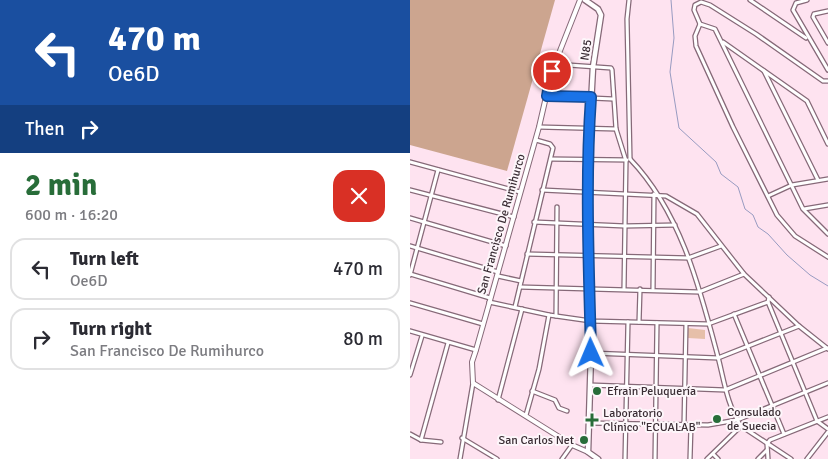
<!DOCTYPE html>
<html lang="en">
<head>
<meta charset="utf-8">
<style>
	:root { --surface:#fff; --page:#f7f7f7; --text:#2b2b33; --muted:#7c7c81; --line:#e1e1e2; --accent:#286d39 }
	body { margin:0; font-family:Signika,sans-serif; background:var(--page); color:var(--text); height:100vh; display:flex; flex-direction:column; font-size:19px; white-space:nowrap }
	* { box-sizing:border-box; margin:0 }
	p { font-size:16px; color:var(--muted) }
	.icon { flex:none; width:28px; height:28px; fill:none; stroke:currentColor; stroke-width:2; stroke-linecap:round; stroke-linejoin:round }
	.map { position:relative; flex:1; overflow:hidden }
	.sheet { display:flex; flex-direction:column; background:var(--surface); width:410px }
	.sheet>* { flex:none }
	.top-card { background:#1a4fa0; color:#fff; overflow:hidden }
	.pin { position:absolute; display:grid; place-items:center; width:42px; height:42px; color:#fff; margin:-21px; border:2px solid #fff; border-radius:50%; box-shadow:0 1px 5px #0007 }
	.me { position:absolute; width:55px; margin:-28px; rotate:359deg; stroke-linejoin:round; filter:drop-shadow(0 0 4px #0008) }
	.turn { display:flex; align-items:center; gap:18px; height:105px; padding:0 25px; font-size:22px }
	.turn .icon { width:65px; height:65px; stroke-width:2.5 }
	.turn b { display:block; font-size:35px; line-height:42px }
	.then { display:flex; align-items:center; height:48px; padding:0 25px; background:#0003; gap:10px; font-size:19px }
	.round { display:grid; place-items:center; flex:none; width:52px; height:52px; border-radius:15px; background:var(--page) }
	.overview { display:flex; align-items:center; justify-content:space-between; height:85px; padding:0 25px }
	h1 { font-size:30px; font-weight:700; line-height:38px; color:var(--accent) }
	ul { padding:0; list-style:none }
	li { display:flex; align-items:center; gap:15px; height:62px; margin:0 10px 8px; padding:0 15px; border:2px solid var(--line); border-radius:15px }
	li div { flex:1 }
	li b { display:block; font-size:19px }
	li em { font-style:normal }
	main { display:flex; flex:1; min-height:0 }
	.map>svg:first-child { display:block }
	.green { fill:#e6bfa9 }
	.forest { fill:#cca58f }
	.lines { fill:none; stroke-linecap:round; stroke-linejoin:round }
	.stream { stroke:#989bc1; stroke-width:1 }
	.minor-casing { stroke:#866978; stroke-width:5.5 }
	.tertiary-casing { stroke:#866978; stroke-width:6 }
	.secondary-casing { stroke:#866978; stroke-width:7 }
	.minor { stroke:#fff; stroke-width:3 }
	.tertiary { stroke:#fff; stroke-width:4 }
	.secondary { stroke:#fff; stroke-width:4.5 }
	.route-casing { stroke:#114b97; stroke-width:12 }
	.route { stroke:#1a73e8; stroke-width:9 }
	.poi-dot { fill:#286d39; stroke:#fdf6fa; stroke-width:2 }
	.labels { text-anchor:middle; stroke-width:4; stroke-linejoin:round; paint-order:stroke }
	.street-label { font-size:12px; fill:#3b2e35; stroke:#fdf6fa }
	.poi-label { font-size:12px; fill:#3b2e35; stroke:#fdf6fa; text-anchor:start }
</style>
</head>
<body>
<main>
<section class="sheet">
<div class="top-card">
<div class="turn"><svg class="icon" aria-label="left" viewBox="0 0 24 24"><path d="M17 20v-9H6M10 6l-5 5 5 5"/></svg><div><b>470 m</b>Oe6D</div></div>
<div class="then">Then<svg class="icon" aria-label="right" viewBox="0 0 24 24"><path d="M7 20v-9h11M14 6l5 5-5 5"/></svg></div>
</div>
<div class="overview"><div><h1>2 min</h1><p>600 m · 16:20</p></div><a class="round" style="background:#d93025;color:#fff"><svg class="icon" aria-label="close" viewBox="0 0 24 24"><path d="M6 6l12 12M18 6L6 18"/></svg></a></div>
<ul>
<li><svg class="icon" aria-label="left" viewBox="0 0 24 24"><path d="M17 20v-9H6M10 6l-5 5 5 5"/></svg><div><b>Turn left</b><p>Oe6D</p></div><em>470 m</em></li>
<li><svg class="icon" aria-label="right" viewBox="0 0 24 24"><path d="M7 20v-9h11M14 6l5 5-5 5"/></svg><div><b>Turn right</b><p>San Francisco De Rumihurco</p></div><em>80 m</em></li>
</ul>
</section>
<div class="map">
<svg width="418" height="459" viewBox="0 0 418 459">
	<rect width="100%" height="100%" fill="#fee3f0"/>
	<polygon class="green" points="278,328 295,330 295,339 278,338"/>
	<polygon class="forest" points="0,0 145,0 97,171 0,145"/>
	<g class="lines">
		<polyline class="stream" points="261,0 264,38 260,72 269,128 306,162 311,174 328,187 335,209 343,215 348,227 358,234 377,255 400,275 418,286"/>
		<g class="minor-casing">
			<g id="minor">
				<polyline points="219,0 217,19 220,159"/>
				<polyline points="340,0 396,38"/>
				<polyline points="397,0 386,3 383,10 418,70"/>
				<polyline points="290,24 285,36 286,46 323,127 367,215 385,236 418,257"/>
				<polyline points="290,24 305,29 393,209 418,234"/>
				<polyline points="290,24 284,10 285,5 291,2 300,5 346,34 413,81 418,81"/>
				<polyline points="313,42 397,101 418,144"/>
				<polyline points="418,43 403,17 404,14 418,11"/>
				<polyline points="144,64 201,68 202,70 206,129 216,161 214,289"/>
				<polyline points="354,71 408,180"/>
				<polyline points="137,96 203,99"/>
				<polyline points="129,127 206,129"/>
				<polyline points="141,159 217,160"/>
				<path d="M220 159C271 212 290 289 308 357 314 380 317 405 331 426L381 459"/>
				<polyline points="0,162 110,192"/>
				<polyline points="0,190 104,217"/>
				<polyline points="132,190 256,196 287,214 334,274 389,326 418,349"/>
				<polyline points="358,196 382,185 418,179"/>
				<polyline points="394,209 418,205"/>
				<polyline points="0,218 96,246"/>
				<polyline points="124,222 215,226 265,225"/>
				<polyline points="0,246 88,272"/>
				<polyline points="117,254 278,258 311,246"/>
				<polyline points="0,274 80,298"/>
				<polyline points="0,275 28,170"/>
				<polyline points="88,276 111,281"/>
				<polyline points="110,287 289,292 334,274"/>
				<polyline points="243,289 244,194"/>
				<polyline points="79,302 139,315 181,321 298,324 358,302 359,297"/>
				<polyline points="358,302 407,421 418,429"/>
				<polyline points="0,303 73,324"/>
				<polyline points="105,307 143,148 140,144 126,140"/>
				<polyline points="324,314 374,434"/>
				<polyline points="146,316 147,207"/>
				<polyline points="229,322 230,289"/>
				<polyline points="0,331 66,350"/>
				<polyline points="181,353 308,358 389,326"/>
				<polyline points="0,375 12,336"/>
				<polyline points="180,385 315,390 417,348"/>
				<polyline points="122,391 145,400 149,408 157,411"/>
				<polyline points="88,400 112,309"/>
				<polyline points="116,415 129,369 139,315"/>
				<polyline points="179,423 298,425 327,420 418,383"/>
				<polyline points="274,425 276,324"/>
				<polyline points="0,434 11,440 31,442"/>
				<polyline points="52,438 87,459"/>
				<polyline points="11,440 38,343"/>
				<polyline points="303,454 308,459"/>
				<polyline points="50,459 63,383"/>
				<polyline points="152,459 162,445"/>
				<polyline points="215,459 218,322"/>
				<polyline points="245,459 247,323"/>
				<polyline points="280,459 281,425"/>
				<polyline points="297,459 331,426"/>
				<polyline points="348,459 357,450"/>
				<polyline points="358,459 357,444 360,440 418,417"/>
				<polyline points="397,459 418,432"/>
			</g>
		</g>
		<g class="tertiary-casing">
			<polyline id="tertiary" points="170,0 142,71 129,127 66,350 62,362 63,383 162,445 178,452"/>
		</g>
		<g class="secondary-casing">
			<polyline id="secondary" points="175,0 188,9 191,15 183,67 178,160 178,256 181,353 178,452 188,459"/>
		</g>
		<use href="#minor" class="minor"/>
		<use href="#tertiary" class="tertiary"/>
		<use href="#secondary" class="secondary"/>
	</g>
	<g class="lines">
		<g class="route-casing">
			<path id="route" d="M142 71 137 96 181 97C175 183 179 268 181 353"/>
		</g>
		<use href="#route" class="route"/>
	</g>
	<g class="poi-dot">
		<circle cx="187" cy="391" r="5"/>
		<circle cx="307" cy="419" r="5"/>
		<path d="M179.5 412.5h5v5h5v5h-5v5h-5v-5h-5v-5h5z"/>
		<circle cx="174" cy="440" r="5"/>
	</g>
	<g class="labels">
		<g class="street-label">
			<text transform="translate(176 50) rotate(-81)" y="4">N85</text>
			<text transform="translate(91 224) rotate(-74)" y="4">San Francisco De Rumihurco</text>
		</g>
		<g class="poi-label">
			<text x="197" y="395">Efrain Peluquería</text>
			<text x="317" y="416">Consulado<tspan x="317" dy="14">de Suecia</tspan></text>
			<text x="193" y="417">Laboratorio<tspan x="193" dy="14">Clínico "ECUALAB"</tspan></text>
			<text x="164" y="444" text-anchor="end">San Carlos Net</text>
		</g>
	</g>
</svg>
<div class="pin" style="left:142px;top:71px;background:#d93025"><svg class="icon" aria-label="arrive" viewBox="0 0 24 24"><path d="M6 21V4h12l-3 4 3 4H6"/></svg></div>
<svg class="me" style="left:181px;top:353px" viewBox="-20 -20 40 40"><path d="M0-17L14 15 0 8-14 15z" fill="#1a73e8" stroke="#fff" stroke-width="4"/></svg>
</div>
</main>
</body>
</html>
